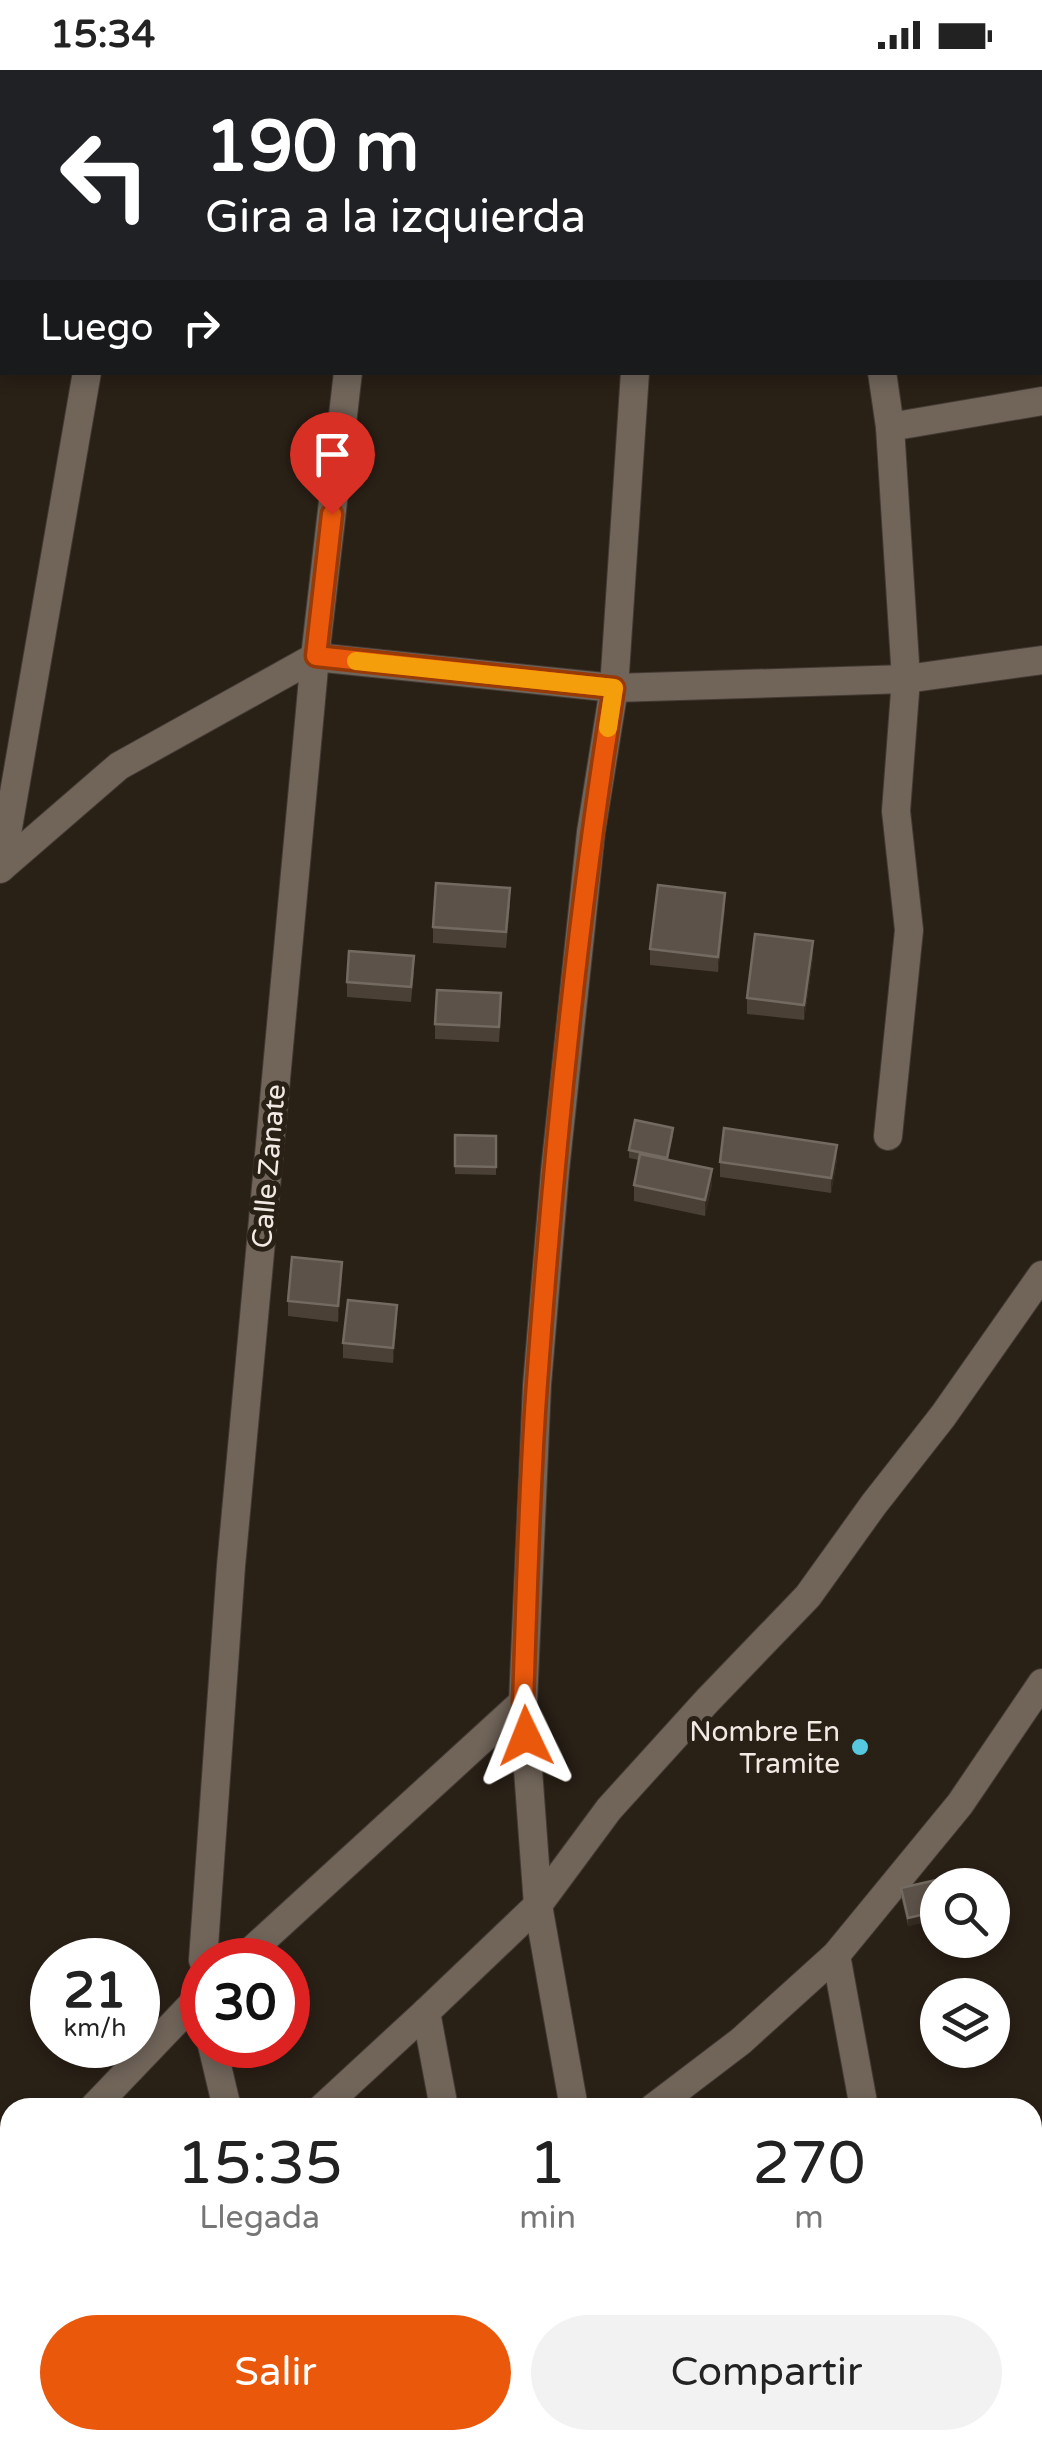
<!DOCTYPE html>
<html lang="es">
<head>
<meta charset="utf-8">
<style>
	:root { --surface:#fff; --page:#f2f2f2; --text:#222; --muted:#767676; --accent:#ea580c }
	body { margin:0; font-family:"Varela Round",sans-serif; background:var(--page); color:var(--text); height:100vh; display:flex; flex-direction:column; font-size:38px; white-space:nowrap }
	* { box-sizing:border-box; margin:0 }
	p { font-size:32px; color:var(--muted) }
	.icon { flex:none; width:55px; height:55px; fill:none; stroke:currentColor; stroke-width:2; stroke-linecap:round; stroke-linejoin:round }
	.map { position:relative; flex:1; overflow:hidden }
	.side { position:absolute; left:0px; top:2028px; width:1042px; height:352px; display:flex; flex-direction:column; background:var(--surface); border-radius:30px 30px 0 0; box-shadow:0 5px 15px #0003 }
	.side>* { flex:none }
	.guide { position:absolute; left:0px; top:0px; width:1042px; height:305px; box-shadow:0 5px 15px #0003; background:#202124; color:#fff; overflow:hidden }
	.fabs { position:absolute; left:920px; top:1798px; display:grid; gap:20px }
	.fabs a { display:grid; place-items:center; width:90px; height:90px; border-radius:50%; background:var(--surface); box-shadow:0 5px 15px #0003; font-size:50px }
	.speed { position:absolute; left:30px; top:1868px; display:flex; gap:20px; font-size:50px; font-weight:700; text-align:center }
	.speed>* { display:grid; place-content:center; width:130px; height:130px; border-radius:50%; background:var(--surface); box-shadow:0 5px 15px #0003; line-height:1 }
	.speed small { font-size:25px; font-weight:400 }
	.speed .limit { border:15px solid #d22; background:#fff; color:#111 }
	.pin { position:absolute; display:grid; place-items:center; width:85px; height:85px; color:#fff; margin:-102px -42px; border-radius:50% 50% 50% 0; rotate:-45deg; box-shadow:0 0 10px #0007 }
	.pin .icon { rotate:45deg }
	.me { position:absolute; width:110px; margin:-55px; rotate:358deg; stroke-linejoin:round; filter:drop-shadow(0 0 8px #0008) }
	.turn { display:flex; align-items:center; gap:35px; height:210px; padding:0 40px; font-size:45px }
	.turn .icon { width:130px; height:130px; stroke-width:2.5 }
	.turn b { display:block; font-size:70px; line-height:85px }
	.then { display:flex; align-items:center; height:95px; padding:0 40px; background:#0003; gap:20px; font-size:38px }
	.eta { display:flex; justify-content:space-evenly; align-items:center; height:170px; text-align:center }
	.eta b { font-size:60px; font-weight:600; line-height:70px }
	.cta { display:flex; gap:20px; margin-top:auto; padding:20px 40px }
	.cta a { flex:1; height:115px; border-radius:60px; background:var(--accent); color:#fff; font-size:40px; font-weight:600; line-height:115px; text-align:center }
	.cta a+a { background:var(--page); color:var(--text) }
	.status { display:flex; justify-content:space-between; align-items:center; height:70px; padding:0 50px; background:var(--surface); direction:ltr }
	.status svg { height:28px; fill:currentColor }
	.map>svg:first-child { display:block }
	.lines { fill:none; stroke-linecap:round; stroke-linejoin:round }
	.minor-casing { stroke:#433a34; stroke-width:30 }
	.minor { stroke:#71655a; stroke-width:28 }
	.wall { fill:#4a4036 }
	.shaded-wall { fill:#352b21 }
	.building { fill:#5c5249; stroke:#736a61; stroke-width:2.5 }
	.route-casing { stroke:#983908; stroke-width:25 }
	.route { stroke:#ea580c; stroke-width:18 }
	.slow { stroke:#f59e0b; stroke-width:18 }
	.poi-dot { fill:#56c9e0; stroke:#292016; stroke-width:4 }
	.labels { text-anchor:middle; stroke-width:10; stroke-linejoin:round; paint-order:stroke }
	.street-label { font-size:28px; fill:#f1eae4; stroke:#292016 }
	.poi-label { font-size:28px; fill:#f1eae4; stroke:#292016; text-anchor:end }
</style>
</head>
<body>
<div class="status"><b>15:34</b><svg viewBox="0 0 49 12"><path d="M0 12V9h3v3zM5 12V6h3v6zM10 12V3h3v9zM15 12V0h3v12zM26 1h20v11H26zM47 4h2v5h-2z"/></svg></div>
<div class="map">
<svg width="1042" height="2378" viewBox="0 0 1042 2378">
	<rect width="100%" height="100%" fill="#292016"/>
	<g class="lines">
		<g class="minor-casing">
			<g id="minor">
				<polyline points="512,0 521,2"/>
				<polyline points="166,2 167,0"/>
				<polyline points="381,2 382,0"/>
				<polyline points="802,2 816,0"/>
				<polyline points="882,302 890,357 906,609 896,741 909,860 888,1066"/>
				<polyline points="890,357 1042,331"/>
				<polyline points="1,798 87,302"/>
				<polyline points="0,799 119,696 315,587 614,618 906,609 1042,590"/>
				<polyline points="836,1885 864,2038"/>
				<polyline points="203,1890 231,1496 315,587 348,302"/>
				<polyline points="241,1890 523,1632"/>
				<polyline points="426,1942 444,2038"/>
				<polyline points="212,1975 227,2038"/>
				<polyline points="93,2038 202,1924"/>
				<polyline points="322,2038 426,1942 538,1835 609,1739 707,1631 808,1526 874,1434 943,1346 1042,1205"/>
				<polyline points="574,2038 538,1835 523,1632 537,1315 555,1101 591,762 614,618 635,302"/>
				<polyline points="653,2038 741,1971 836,1885 960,1734 1042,1613"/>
				<polyline points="0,2133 10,2124"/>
				<polyline points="0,2359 10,2349"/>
				<polyline points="218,2370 219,2378"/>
				<polyline points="496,2370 497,2378"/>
				<polyline points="624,2370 625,2378"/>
				<polyline points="924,2370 925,2378"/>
			</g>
		</g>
		<use href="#minor" class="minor"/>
	</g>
	<g class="wall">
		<polygon points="510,834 506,878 433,873 433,857"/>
		<polygon points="725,839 718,902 650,895 650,879"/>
		<polygon points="813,887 804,950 747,944 747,928"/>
		<polygon points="414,902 411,932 347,927 347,912"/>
		<polygon points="501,939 499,972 435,969 435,954"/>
		<polygon points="455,1065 496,1066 496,1105 455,1104"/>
		<polygon points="673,1066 668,1090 712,1114 705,1146 634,1131 634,1115 639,1090 629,1088 629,1080"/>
		<polygon points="837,1090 831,1123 720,1107 720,1092"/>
		<polygon points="342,1208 338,1252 288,1246 288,1231"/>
		<polygon points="397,1250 393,1293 343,1288 343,1273"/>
		<polygon points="938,1815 938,1849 908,1856 901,1826 901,1818"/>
	</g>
	<g class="shaded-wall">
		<polygon points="725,823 725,839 718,902 718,887"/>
		<polygon points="813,871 813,887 804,950 804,935"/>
		<polygon points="837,1075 837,1090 831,1123 831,1108"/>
		<polygon points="712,1099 712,1114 705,1146 705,1130"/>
		<polygon points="342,1192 342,1208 338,1252 338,1236"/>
		<polygon points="397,1235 397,1250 393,1293 393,1278"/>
		<polygon points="938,1841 938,1849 908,1856 908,1848"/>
	</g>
	<g class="building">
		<polygon points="436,813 510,818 506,862 433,857"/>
		<polygon points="658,815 725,823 718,887 650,879"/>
		<polygon points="755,864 813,871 804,935 747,928"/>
		<polygon points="349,881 414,886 411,917 347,912"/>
		<polygon points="437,920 501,923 499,957 435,954"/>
		<polygon points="635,1050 673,1058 667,1088 629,1080"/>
		<polygon points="724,1058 837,1075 831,1108 720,1092"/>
		<polygon points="455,1065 496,1066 496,1097 455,1096"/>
		<polygon points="640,1084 712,1099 705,1130 634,1115"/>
		<polygon points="292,1187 342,1192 338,1236 288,1231"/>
		<polygon points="348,1230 397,1235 393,1278 343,1273"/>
		<polygon points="949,1807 950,1815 938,1815 938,1841 908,1848 901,1818"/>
	</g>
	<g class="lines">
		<g class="route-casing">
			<path id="route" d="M332 444 316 586 614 618C577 848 554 1081 537 1313 529 1419 527 1526 523 1632L526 1666"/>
		</g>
		<use href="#route" class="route"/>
		<polyline class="slow" points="356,591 614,618 608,658"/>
	</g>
	<circle class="poi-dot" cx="860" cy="1677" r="10"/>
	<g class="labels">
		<g class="street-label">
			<text transform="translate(268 1096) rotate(-85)" y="10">Calle Zanate</text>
		</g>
		<g class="poi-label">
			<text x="840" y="1671">Nombre En<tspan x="840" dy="32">Tramite</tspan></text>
		</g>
	</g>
</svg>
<div class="fabs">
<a><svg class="icon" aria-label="search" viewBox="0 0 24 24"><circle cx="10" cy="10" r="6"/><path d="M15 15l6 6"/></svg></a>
<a><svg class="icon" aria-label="layers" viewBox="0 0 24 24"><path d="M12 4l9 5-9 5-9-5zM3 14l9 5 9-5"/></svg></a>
</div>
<div class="speed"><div>21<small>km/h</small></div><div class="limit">30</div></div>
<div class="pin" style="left:332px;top:444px;background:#d93025"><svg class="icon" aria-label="arrive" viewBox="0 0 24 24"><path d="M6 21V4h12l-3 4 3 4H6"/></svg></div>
<svg class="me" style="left:526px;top:1666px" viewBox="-20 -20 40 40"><path d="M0-17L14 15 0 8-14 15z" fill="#ea580c" stroke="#fff" stroke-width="4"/></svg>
<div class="guide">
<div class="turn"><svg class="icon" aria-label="left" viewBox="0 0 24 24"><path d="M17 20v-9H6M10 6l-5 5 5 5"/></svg><div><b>190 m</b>Gira a la izquierda</div></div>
<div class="then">Luego<svg class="icon" aria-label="right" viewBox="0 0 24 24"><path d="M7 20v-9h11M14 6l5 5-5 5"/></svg></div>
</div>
<section class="side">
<div class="eta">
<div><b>15:35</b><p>Llegada</p></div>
<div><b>1</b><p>min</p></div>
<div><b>270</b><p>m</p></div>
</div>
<div class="cta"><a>Salir</a><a>Compartir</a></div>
</section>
</div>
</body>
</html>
